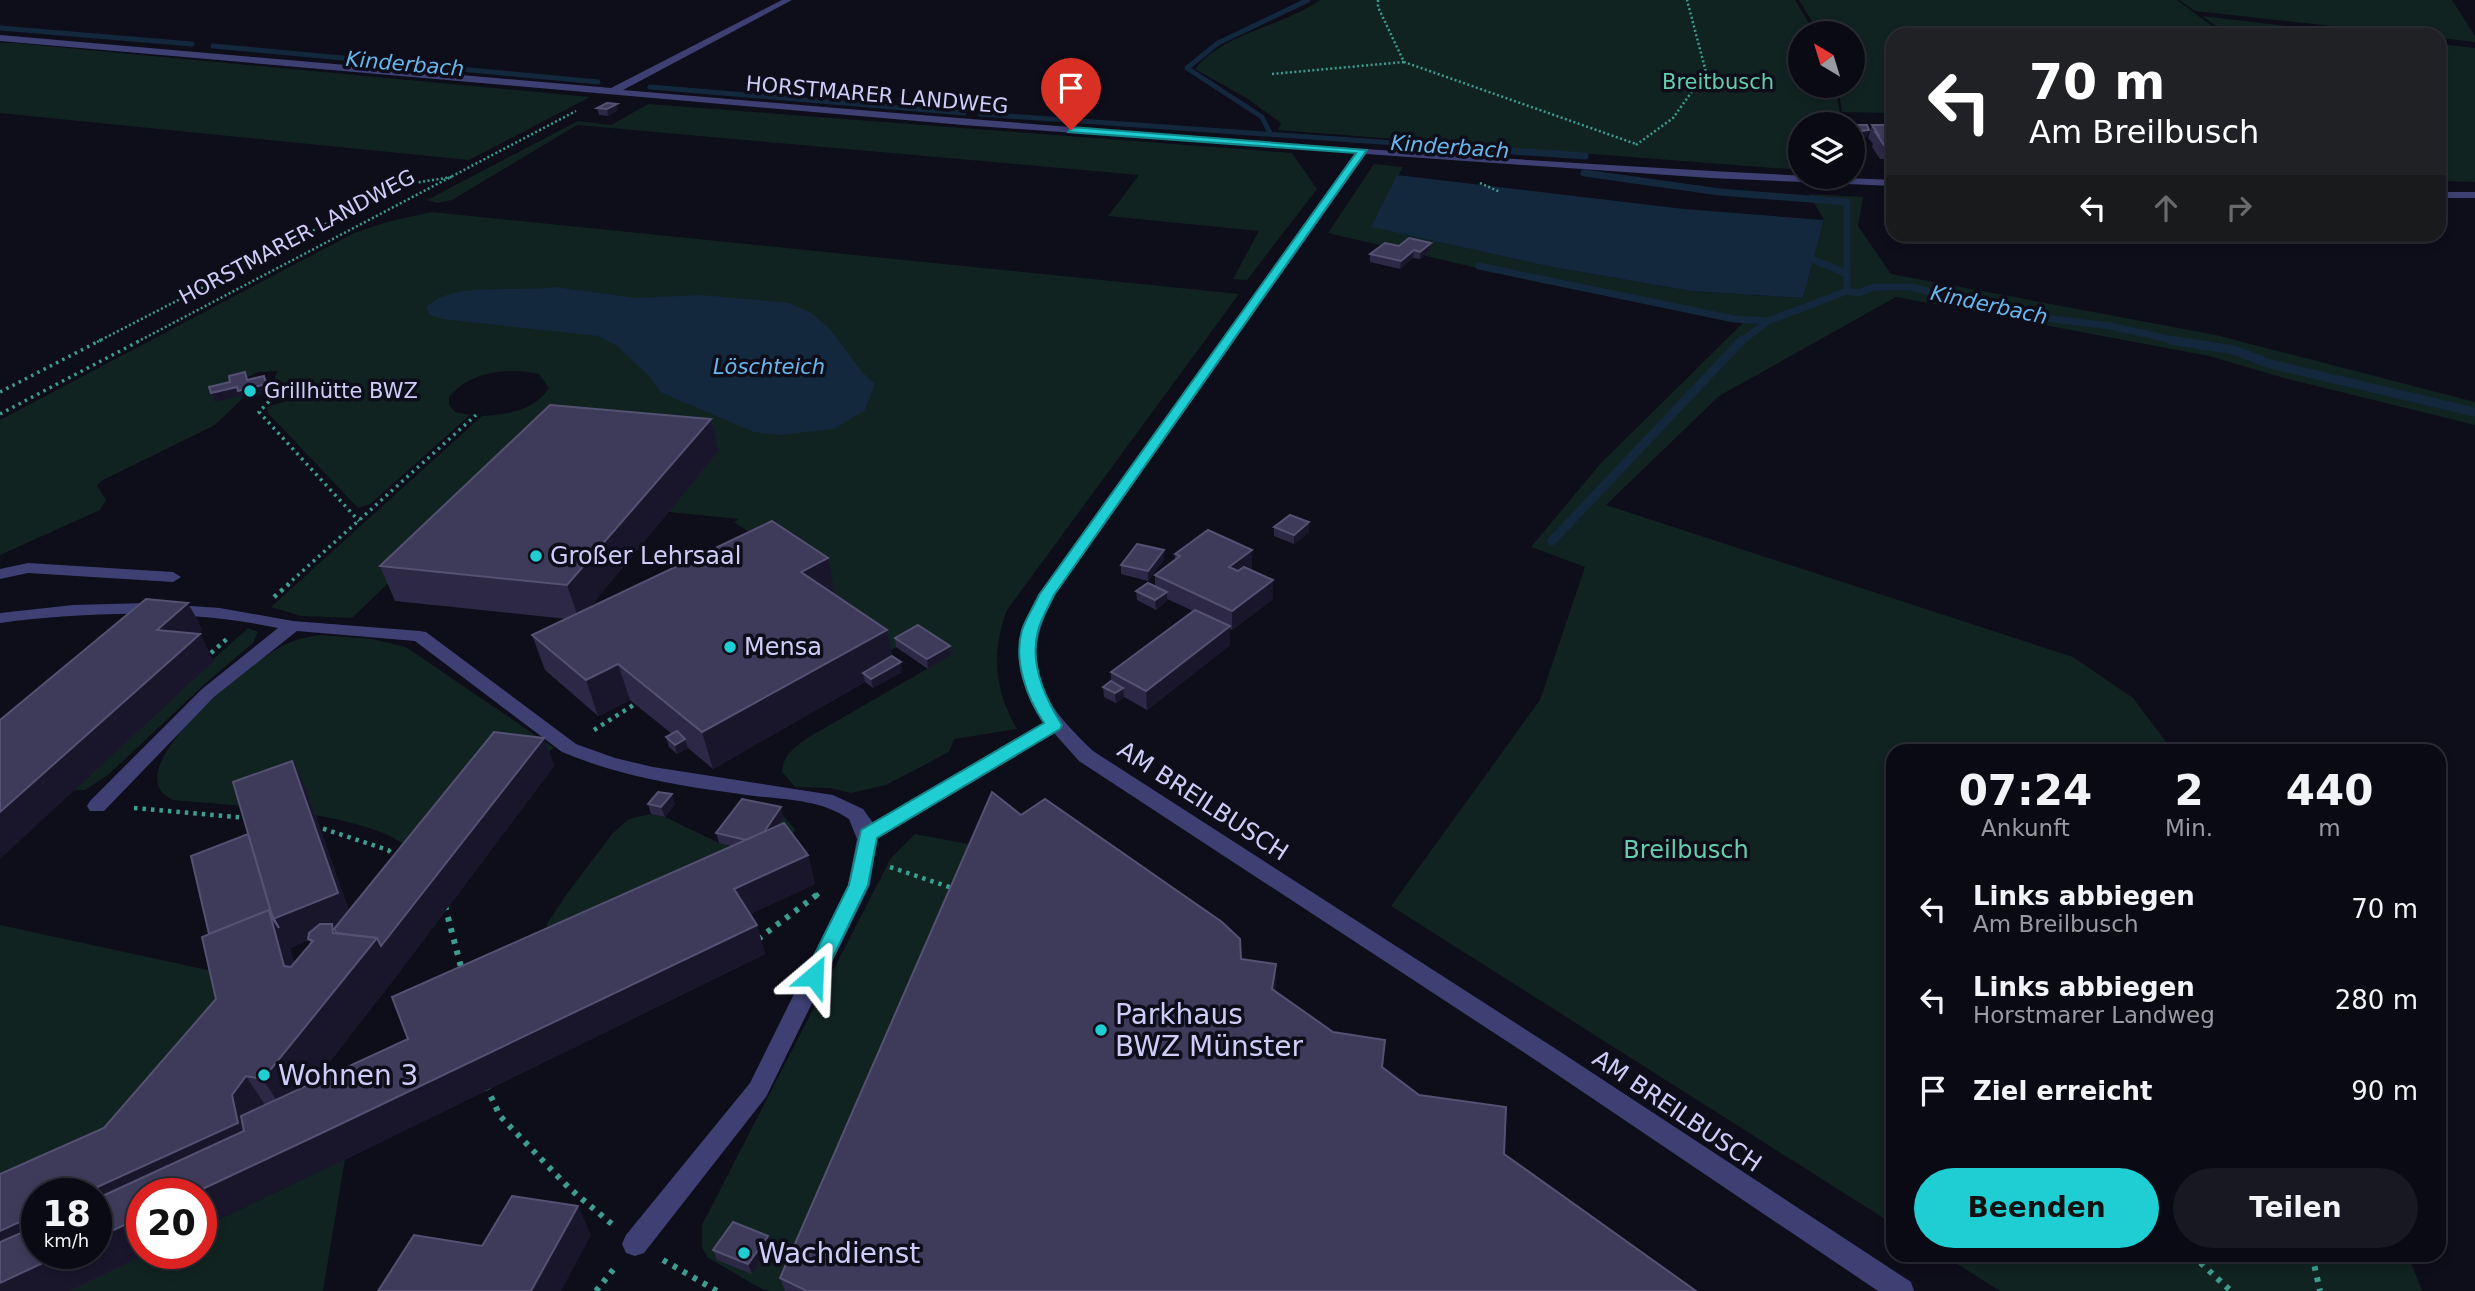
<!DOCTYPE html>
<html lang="de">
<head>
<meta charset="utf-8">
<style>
	:root { --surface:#0a0a14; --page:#181822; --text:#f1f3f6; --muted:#999aa0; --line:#2a2b34; --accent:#1eced3 }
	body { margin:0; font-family:"DejaVu Sans",sans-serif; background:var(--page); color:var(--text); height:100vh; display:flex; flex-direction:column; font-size:26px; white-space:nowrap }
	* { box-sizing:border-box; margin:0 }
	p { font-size:23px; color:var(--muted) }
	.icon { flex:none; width:38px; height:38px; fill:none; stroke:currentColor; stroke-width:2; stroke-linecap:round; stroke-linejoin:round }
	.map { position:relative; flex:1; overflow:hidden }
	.side { position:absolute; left:1886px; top:744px; width:560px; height:518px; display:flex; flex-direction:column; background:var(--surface); border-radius:21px; box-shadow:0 4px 10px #0003,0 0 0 2px var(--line) }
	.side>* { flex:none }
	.guide { position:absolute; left:1886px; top:28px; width:560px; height:214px; border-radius:21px; box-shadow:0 4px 10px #0003,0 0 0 2px var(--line); background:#202124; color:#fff; overflow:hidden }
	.needle { width:46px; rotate:322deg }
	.controls { position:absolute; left:1788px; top:21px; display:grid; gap:14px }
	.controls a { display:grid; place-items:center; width:77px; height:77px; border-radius:50%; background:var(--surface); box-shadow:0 4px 10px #0003,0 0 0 2px var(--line); font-size:35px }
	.speed { position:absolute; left:21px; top:1178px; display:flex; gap:14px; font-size:35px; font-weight:700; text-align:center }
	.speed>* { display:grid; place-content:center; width:91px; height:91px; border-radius:50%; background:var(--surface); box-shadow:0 4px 10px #0003,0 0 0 2px var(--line); line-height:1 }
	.speed small { font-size:18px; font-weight:400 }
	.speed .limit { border:10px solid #d22; background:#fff; color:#111 }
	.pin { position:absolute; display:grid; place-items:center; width:60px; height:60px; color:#fff; margin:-72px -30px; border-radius:50% 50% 50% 0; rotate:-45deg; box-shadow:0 0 7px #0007 }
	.pin .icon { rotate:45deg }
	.me { position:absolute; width:77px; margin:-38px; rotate:26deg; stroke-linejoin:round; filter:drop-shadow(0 0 5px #0008) }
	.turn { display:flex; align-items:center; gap:24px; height:147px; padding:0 28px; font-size:32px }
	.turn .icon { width:91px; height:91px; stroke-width:2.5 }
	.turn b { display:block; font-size:49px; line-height:60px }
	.lanes { display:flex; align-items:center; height:66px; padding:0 28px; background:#0003; justify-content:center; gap:35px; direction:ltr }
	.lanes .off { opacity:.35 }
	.eta { display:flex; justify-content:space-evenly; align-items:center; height:119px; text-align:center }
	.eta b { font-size:42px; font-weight:800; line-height:49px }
	.button { display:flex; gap:14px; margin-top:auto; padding:14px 28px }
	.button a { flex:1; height:80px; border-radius:42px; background:var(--accent); color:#111; font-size:28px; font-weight:800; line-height:80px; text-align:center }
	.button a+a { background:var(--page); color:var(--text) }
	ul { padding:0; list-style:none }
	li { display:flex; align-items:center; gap:21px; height:91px; padding:0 28px }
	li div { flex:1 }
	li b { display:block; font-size:26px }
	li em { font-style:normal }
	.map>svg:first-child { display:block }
	.green { fill:#112321 }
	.water { fill:#13273d }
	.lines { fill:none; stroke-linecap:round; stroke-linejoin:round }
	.stream-far2 { stroke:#13273d; stroke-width:5 }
	.stream-far1 { stroke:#13273d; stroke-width:7 }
	.stream { stroke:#13273d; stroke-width:9 }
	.path-far3 { stroke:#3c9d90; stroke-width:2.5; stroke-dasharray:2 2.5; stroke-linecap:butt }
	.path-far2 { stroke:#3c9d90; stroke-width:3.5; stroke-dasharray:2.5 4.5; stroke-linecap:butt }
	.path-far1 { stroke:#3c9d90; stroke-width:4.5; stroke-dasharray:3.5 5; stroke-linecap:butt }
	.path { stroke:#3c9d90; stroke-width:6; stroke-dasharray:4.5 7; stroke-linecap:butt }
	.minor { fill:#3e4073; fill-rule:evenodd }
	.wall { fill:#2c2845; fill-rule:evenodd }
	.shaded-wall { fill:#19162c }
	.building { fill:#3e3a59; stroke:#545172; stroke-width:2 }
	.route { fill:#1eced3; stroke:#148689; stroke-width:2 }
	.poi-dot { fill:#1eced3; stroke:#0e0d1a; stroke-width:2.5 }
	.labels { text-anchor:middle; stroke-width:7; stroke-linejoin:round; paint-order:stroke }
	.far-water-label { font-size:21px; font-style:italic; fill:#69b7ea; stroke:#0e0d1a }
	.far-park-label { font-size:21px; fill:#64cdab; stroke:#0e0d1a }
	.far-street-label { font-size:21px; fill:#cfcdf8; stroke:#0e0d1a }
	.far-poi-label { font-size:21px; fill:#cfcdf8; stroke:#0e0d1a; text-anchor:start }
	.poi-label { font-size:24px; fill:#cfcdf8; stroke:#0e0d1a; text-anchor:start }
	.street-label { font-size:24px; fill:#cfcdf8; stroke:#0e0d1a }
	.park-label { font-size:24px; fill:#64cdab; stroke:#0e0d1a }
	.near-poi-label { font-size:28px; fill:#cfcdf8; stroke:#0e0d1a; text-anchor:start }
</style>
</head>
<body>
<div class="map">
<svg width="2475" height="1291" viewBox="0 0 2475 1291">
	<rect width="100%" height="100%" fill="#0e0d1a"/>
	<g class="green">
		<path d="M1320 0H1795L1815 33H1801V86H1835L1842 124H1801V170L1278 130 1281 123 1248 99 1195 69C1225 32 1282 27 1320 0Z"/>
		<polygon points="1799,0 2177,0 2224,35 1894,35 1893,113 1842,112 1838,86 1853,86 1853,33 1819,33"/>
		<polygon points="2179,0 2452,0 2475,36 2475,42 2440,38 2440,35 2414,35 2195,11"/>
		<polygon points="2202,16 2363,35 2229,35"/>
		<polygon points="0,43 14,43 590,97 469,160 0,113"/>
		<polygon points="2440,44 2475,48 2475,182 2440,181"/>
		<polygon points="648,104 1292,153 1317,189 1247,280 1233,279 1259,231 1108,216 1139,175 577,125 452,200 437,203 427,200 578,121 611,125"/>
		<polygon points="1374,164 1403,167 1372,227 1547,266 1690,291 1803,298 1824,220 1809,194 1863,197 1858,226 1891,274 2216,335 2475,402 2475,425 2284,378 2209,356 1896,297 1719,396 1606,505 2073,657 2133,698 2173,751 1894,751 1893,1224 1391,906 1540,700 1585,567 1531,547 1601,463 1743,323 1537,282 1328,233"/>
		<path d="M431 212 1239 294 1007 610C991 653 994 689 1017 729L954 739 949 752 886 785 851 793 830 788 795 787 782 772C783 754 795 747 809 737L951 655 919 634 891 650 849 623 808 607 835 592 734 522 739 519 669 512 718 451 437 536 352 618 301 616 271 607 482 416C507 415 535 410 549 388L539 374C509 367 470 371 449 397V405L455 412 470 415 370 504 358 508 268 413 267 407 290 400 292 396 285 393 286 388 273 381 278 371 258 372 244 379 242 399 215 425 101 481 97 486 106 500 100 510 0 555V420L354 233 387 222Z"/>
		<polygon points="248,628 258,632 253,643 208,681 108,775 85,790 73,790 79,780"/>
		<path d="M320 635 372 639 406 647 554 748 411 850C372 812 229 805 173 800 110 772 254 660 284 645 295 639 308 637 320 635Z"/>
		<polygon points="651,814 665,817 719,843 784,817 795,829 786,858 796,888 777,902 734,903 545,957 547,924 566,895 613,833 629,819"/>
		<polygon points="915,834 979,846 790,1291 769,1291 758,1287 707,1257 702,1247 702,1225 891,858"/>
		<polygon points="0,925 226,974 240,1037 37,1194 0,1226"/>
		<polygon points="345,1159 323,1291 69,1291 148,1253 201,1253 201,1228"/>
		<polygon points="1943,1255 2408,1255 2422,1291 2000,1291"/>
	</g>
	<g class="water">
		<polygon points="1397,175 1684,209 1824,220 1803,298 1690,291 1547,266 1371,227"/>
		<path d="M555 287 636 298 701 295 789 303 811 313 829 328 862 372 875 384 865 410 834 429 780 435 754 432 660 392 650 377 616 345 598 336 443 319 430 315 426 308C448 280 520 293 555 287Z"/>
	</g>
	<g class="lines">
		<g class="stream-far2">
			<polyline points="0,28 192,44"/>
			<polyline points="213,46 598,82"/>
			<polyline points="650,87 964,113"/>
			<polyline points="980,114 1509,151"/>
			<polyline points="1270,133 1262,117 1187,68 1218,43 1308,0"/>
		</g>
		<g class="stream-far1">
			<polyline points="1484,149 1585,156"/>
			<polyline points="1584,173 1720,192 1847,202 1847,291 1859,293 1874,287 1912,287 2011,314 2110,326 2182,342"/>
			<polyline points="1801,254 1847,274"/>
			<polyline points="1479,266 1734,319 1768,321"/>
			<polyline points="1741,342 1768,321 1847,291"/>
		</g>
		<g class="stream">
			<polyline points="2170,340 2234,350 2270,364 2475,412"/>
			<polyline points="1552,541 1742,340"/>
		</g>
		<g class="path-far3">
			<polyline points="1378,0 1378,7 1404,62 1636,144"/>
			<polyline points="1272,74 1404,62"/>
			<polyline points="1636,145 1673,118 1706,72 1687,0"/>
			<polyline points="1480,183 1500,192"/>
			<polyline points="97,342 401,185 452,177"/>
			<polyline points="137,342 576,111"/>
		</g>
		<g class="path-far2">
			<polyline points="265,381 272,384 275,395 259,412 359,521"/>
			<polyline points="0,392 101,340"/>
			<polyline points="0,414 141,340"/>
			<polyline points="287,585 476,415"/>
		</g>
		<g class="path-far1">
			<polyline points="274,597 289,584"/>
			<polyline points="211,653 228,638"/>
			<polyline points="594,730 635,704"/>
			<polyline points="134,808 247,818"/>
			<polyline points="315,826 388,850 397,858"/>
			<polyline points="890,867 955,889"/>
			<polyline points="816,896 821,892"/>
		</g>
		<g class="path">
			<polyline points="445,906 462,971"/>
			<polyline points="758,939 818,894"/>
			<polyline points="486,1086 500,1116 569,1188 613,1225"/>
			<polyline points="2192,1255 2231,1291"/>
			<polyline points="2312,1255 2320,1291"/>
			<polyline points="663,1260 717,1291"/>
			<polyline points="596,1291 616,1266"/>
		</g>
		<g class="minor">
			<path d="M782 0H792L623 90C1046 126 1471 161 1894 180V186L1711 178 1366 154 1055 595C1017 665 1040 700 1093 751L1556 1049 1911 1282 1914 1291H1878L1540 1063 1079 761 1054 733 877 839 870 885 766 1097 644 1253 635 1256 626 1253 622 1244 626 1235 750 1083 848 885 857 839 849 819C817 797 777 800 740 794 679 786 619 776 562 752L415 641 297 631 214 697 104 811H90L87 806 90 801 202 689 278 628C186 609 93 611 0 623V613L73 605 147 603 220 608 293 621 420 631 426 632 576 744 615 758 653 767 833 795 863 809 873 823 1045 722C1019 685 1010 649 1032 608L1356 153 963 125 0 41V35L611 88Z"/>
			<rect x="2440" y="192" width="35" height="6"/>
			<polygon points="28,563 173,572 181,577 173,582 28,573 0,579 0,569"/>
		</g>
	</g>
	<g class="wall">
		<polygon points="597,108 618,110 608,116 599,115"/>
		<polygon points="1872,125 1894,125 1894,159 1880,159 1872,147 1873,144 1868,138"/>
		<polygon points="1399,246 1430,251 1420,259 1413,258 1400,269 1370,262 1370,254"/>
		<polygon points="711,419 719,451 589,608 835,593 833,594 887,630 892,656 902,672 873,688 865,682 713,769 688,748 677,754 669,747 666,737 672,734 630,700 598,716 545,670 532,635 567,619 395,601 380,566"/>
		<polygon points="1309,522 1309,532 1294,544 1274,536 1274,527"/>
		<polygon points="1164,550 1164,559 1148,581 1121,574 1121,565"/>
		<polygon points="1175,554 1252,568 1250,570 1273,580 1273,599 1232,630 1230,629 1230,645 1147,710 1124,697 1116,703 1104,697 1103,687 1111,681 1111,672 1193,611 1167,599 1167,601 1156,610 1137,600 1136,591 1155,586 1155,575 1175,560"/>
		<polygon points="895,638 950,646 951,655 928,669 896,647"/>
		<path d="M544 738 554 766 397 975 314 1082 408 1039 732 846 719 843 716 833 784 817 778 826 808 855 815 884 750 914 757 925 765 954 344 1160 142 1253H149L69 1291 104 1128 216 999 209 934 248 834 306 789 349 911ZM309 940 311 944 294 963 290 948Z"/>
		<polygon points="648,804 675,804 665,817 651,814"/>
		<polygon points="1021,815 1241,959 1276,984 1275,991 1382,1067 1419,1095 1504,1154 1696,1291 785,1291 780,1278"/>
		<polygon points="768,1236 771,1246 752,1274 717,1260 713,1250"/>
	</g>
	<g class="shaded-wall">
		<polygon points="617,104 618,110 608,116 607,109"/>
		<polygon points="1869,130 1868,137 1853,138 1853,132"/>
		<polygon points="1431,243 1430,251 1420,259 1420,252"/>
		<polygon points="1414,250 1413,258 1400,269 1401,261"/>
		<polygon points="245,372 249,381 264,376 270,392 242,399 240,396 215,402 211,393"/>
		<polygon points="711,419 719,451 579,620 567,585"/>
		<polygon points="1309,522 1309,532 1294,544 1294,535"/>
		<polygon points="1164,550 1164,559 1148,581 1148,571"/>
		<polygon points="1252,550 1252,568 1229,585 1229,567"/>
		<polygon points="828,558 835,593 808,607 801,572"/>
		<polygon points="1273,580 1273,599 1232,630 1232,611"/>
		<polygon points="1167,592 1167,601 1156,610 1155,600"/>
		<polygon points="188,603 203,630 172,657 157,630"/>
		<polygon points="1230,626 1230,645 1147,710 1146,691"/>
		<polygon points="887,630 894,666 863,673 865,682 713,769 702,732"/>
		<polygon points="200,634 214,661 0,859 0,812"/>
		<polygon points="950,646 951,655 928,669 927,659"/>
		<polygon points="901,662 902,672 873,688 871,679"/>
		<polygon points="618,664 630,700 598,716 586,680"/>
		<polygon points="1123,688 1124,697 1116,703 1115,693"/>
		<polygon points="544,738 554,766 397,975 287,1117 263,1079 377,938"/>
		<polygon points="685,739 688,748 677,754 675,745"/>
		<polygon points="292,761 306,789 353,923 342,942 333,933 333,931 290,948 306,1004 284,966 269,910 273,919"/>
		<polygon points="672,794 675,804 665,817 661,807"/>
		<polygon points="781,807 784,817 759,852 756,842"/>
		<polygon points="808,855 815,884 742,918 734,889"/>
		<polygon points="757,925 765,954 344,1160 201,1228 201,1194 142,1194 142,1253 149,1253 69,1291 0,1291 0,1231 37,1214 37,1253 96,1253 96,1194 82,1194 232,1095 246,1076 271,1114"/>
		<polygon points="1276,964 1276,984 1272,1009 1272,989"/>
		<polygon points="578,1206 591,1235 561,1291 531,1291"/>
		<polygon points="768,1236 771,1246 752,1274 748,1264"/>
	</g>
	<g class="building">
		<polygon points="607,103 617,104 607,109 597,108"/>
		<polygon points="1847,124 1867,125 1869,130 1853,132 1853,124"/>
		<polygon points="1872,125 1894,125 1894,145 1884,145 1876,133 1878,134"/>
		<polygon points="1409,238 1431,243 1420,252 1414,250 1401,261 1370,254 1385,243 1399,246"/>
		<polygon points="245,372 247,380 264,376 266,384 238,391 237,387 211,393 209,387 230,382 229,376"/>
		<polygon points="550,405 711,419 567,585 380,566"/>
		<polygon points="1290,515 1309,522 1294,535 1274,527"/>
		<polygon points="772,521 828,558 801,572 887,630 702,732 618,664 586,680 532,635"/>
		<polygon points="1208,530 1252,550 1229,567 1238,571 1244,567 1273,580 1232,611 1155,575 1180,556 1175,554"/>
		<polygon points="1137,544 1164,550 1148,571 1121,565"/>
		<polygon points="1148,583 1167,592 1155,600 1136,591"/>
		<polygon points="146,599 188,603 157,630 200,634 0,812 0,720"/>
		<polygon points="1195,610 1230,626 1146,691 1111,672"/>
		<polygon points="918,625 950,646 927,659 895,638"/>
		<polygon points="892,656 901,662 871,679 863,673"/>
		<polygon points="1111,681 1123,688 1115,693 1103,687"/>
		<polygon points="677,731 685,739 675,745 666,737"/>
		<polygon points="494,732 544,738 381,946 377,938 337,933 334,929"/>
		<polygon points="292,761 338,893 273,919 233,782"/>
		<polygon points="658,792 672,794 661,807 648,804"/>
		<polygon points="992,792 1021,815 1045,799 1222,922 1240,939 1241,959 1276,964 1272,989 1333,1032 1385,1040 1382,1067 1419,1095 1506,1107 1504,1154 1696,1291 807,1291 780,1278"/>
		<polygon points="742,799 781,807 764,832 746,840 716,833"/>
		<polygon points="784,823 808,855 734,889 757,925 326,1131 192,1194 142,1194 142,1217 96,1238 96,1199 244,1131 241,1116 408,1039 392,997"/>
		<polygon points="248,834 273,919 279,928 269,910 209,934 191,856"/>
		<polygon points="269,910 284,966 291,967 313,941 308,939 309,933 320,924 332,924 333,933 377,938 263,1079 246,1076 232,1095 238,1123 82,1194 37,1194 37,1214 0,1231 0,1174 104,1128 216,999 202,937"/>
		<polygon points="512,1196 578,1206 531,1291 378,1291 414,1235 482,1246"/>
		<polygon points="733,1222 768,1236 748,1264 713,1250"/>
		<polygon points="37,1226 37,1253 64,1253 0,1283 0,1242"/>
	</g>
	<path class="route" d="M1071 127 1367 150 1054 595C1049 606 1041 619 1038 631 1029 664 1045 698 1062 725L1060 729 877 838 868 885 821 982H807L804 976 849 885 861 830 1044 723C1027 698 1013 661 1022 630 1026 618 1034 606 1039 595L1356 153 1068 132Z"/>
	<g class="poi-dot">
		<circle cx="250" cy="391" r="7"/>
		<circle cx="536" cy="556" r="7"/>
		<circle cx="730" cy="647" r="7"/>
		<circle cx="1101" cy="1030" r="7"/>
		<circle cx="264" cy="1075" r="7"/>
		<circle cx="744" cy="1253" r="7"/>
	</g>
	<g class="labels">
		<g class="far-water-label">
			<text transform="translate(405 64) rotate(5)" y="7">Kinderbach</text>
			<text transform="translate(1450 147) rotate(4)" y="7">Kinderbach</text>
			<text transform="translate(1989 305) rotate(12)" y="7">Kinderbach</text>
			<text x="769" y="374">Löschteich</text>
		</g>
		<g class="far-park-label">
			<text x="1718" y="89">Breitbusch</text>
		</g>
		<g class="far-street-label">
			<text transform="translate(877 95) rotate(5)" y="7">HORSTMARER LANDWEG</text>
			<text transform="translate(297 237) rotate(-28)" y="7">HORSTMARER LANDWEG</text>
		</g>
		<g class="far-poi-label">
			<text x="264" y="398">Grillhütte BWZ</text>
		</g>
		<g class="poi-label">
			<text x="550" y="564">Großer Lehrsaal</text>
			<text x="744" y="655">Mensa</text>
		</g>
		<g class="street-label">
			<text transform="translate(1203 801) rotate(33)" y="8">AM BREILBUSCH</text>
			<text transform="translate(1677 1111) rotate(34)" y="8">AM BREILBUSCH</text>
		</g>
		<g class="park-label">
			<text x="1686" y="858">Breilbusch</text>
		</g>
		<g class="near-poi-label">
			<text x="1115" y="1024">Parkhaus<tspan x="1115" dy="32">BWZ Münster</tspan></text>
			<text x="278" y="1085">Wohnen 3</text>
			<text x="758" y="1263">Wachdienst</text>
		</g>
	</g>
</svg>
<div class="controls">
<a><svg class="needle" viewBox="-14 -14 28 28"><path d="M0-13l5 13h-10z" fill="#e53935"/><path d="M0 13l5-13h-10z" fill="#999aa0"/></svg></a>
<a><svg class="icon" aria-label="layers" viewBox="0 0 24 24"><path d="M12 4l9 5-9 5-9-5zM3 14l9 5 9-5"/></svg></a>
</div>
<div class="speed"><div>18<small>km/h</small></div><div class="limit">20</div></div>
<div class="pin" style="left:1071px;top:130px;background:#d93025"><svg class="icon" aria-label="arrive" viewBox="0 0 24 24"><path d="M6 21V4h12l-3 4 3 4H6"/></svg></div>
<svg class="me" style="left:814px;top:976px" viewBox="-20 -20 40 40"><path d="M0-17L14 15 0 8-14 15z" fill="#1eced3" stroke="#fff" stroke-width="4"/></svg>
<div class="guide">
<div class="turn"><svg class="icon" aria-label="left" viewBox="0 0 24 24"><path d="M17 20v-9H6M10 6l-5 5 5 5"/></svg><div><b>70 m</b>Am Breilbusch</div></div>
<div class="lanes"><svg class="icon" aria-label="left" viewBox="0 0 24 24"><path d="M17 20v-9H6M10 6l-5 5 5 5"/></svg><svg class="icon off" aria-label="ahead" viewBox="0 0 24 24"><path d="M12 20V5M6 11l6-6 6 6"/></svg><svg class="icon off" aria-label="right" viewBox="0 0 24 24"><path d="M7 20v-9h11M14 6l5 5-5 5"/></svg></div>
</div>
<section class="side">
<div class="eta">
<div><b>07:24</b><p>Ankunft</p></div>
<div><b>2</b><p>Min.</p></div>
<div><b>440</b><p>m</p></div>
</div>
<ul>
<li><svg class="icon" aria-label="left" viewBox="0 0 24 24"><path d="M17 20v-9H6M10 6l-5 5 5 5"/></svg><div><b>Links abbiegen</b><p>Am Breilbusch</p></div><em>70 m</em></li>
<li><svg class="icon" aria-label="left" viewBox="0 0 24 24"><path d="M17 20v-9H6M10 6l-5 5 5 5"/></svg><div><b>Links abbiegen</b><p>Horstmarer Landweg</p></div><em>280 m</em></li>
<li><svg class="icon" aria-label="arrive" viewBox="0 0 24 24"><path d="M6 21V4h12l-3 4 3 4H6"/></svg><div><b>Ziel erreicht</b></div><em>90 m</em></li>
</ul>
<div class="button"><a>Beenden</a><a>Teilen</a></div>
</section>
</div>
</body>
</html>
